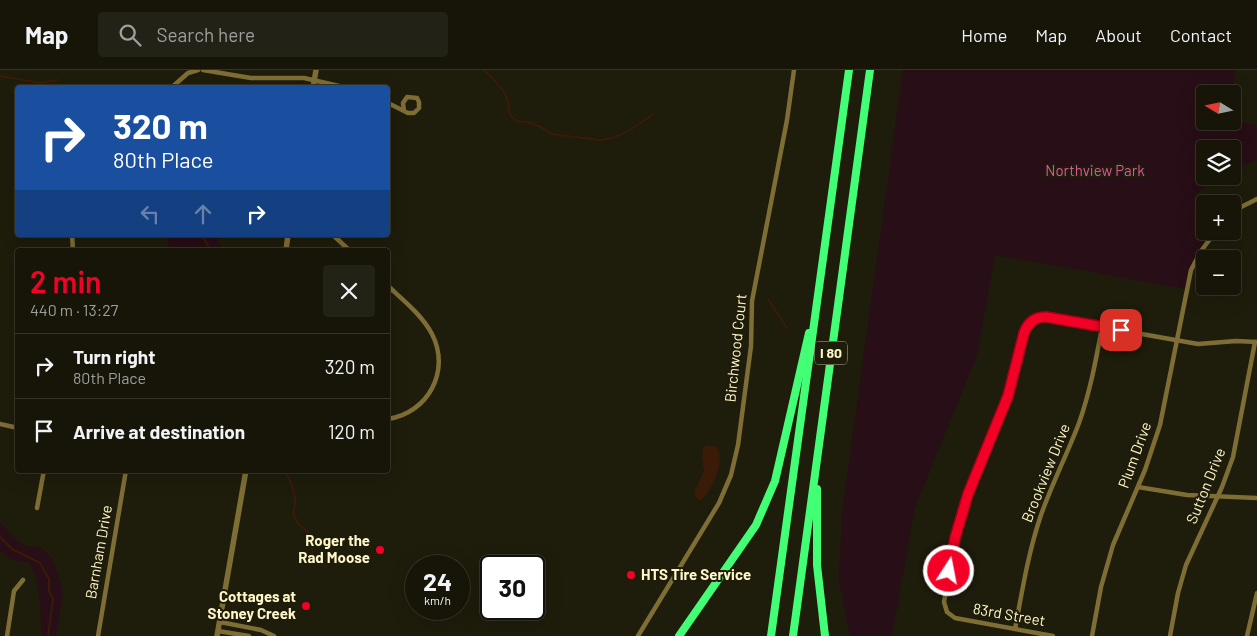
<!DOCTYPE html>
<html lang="en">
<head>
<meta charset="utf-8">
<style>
	:root { --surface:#161508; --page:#232216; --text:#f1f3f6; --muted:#9e9f9c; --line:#353429; --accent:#f30026 }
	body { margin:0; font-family:Barlow,sans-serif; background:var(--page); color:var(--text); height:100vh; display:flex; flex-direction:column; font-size:19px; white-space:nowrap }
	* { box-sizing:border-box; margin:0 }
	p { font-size:16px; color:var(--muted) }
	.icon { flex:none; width:28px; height:28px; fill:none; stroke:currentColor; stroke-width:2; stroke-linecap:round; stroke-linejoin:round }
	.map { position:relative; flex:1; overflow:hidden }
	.details { position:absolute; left:15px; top:178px; width:375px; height:225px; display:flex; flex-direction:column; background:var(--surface); border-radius:5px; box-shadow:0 5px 20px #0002,0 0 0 1px var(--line) }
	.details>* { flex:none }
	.banner { position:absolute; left:15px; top:15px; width:375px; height:152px; border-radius:5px; box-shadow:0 5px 20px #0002,0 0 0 1px var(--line); background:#1a4fa0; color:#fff; overflow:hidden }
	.needle { width:32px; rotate:280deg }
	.tools { position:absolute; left:1196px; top:15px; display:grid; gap:10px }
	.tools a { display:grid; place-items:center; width:45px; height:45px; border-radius:5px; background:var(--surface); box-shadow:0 5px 20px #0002,0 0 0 1px var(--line); font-size:25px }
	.speed { position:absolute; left:405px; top:485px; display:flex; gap:10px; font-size:25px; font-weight:700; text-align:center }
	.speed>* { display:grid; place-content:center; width:65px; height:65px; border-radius:50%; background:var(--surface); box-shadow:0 5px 20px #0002,0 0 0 1px var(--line); line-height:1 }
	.speed small { font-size:12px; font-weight:400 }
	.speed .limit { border:2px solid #111; border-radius:8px; background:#fff; color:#111 }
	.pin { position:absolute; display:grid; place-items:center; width:42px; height:42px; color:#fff; margin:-21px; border-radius:10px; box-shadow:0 2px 8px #0006 }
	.me { position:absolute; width:55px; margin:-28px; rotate:11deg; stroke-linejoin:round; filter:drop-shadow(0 0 4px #0008) }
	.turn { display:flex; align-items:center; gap:18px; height:105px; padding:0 15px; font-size:22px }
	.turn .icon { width:65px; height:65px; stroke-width:2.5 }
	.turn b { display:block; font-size:35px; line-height:42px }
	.lanes { display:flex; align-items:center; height:48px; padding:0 15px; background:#0003; justify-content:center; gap:25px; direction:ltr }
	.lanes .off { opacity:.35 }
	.round { display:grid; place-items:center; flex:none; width:52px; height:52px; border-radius:5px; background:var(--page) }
	.overview { display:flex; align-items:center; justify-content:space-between; height:85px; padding:0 15px }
	h1 { font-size:30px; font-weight:600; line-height:38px; color:var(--accent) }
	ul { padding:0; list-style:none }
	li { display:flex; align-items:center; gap:15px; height:65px; padding:0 15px; border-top:1px solid var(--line) }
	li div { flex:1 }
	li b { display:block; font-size:19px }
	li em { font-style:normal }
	header { display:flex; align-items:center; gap:30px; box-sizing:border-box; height:70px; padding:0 25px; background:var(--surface); border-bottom:1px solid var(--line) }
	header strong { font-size:24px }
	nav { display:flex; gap:28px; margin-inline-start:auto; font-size:18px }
	.search { width:350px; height:45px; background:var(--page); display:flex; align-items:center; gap:12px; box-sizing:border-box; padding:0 18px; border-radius:5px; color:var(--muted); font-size:19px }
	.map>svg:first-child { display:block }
	.green { fill:#280e16 }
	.water { fill:#3a1b08 }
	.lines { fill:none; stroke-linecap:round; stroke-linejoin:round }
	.stream { stroke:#3a1b08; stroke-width:2 }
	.minor { stroke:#7e6e35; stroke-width:4.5 }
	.tertiary { stroke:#7e6e35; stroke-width:5.5 }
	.motorway { stroke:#43ff75; stroke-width:8 }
	.route-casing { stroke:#9e0019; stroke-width:12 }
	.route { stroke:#f30026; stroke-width:9 }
	.poi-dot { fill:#f30026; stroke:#1e1c0b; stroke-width:2 }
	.labels { text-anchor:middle; stroke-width:4; stroke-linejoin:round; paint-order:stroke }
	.shield { fill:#1e1c0b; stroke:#bcb58f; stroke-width:1 }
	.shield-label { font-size:14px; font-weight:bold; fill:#fff7c8 }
	.park-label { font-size:15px; fill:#e0539a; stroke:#1e1c0b }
	.street-label { font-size:15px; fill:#fff7c8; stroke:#1e1c0b }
	.poi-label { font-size:15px; font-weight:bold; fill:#fff7c8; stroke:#1e1c0b; text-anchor:end }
</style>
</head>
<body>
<header>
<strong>Map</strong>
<div class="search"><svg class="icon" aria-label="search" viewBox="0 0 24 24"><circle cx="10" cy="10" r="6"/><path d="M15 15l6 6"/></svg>Search here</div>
<nav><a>Home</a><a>Map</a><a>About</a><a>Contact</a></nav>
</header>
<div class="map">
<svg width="1257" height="566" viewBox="0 0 1257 566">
	<rect width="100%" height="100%" fill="#1e1c0b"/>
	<g class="green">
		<polygon points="903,0 1236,0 1232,24 1205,24 1205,51 1232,51 1233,37 1244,53 1257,55 1257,90 1233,99 1232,79 1205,79 1205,106 1216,106 1196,125 1205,135 1205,161 1216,161 1195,190 1187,219 995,185 977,285 915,437 892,566 850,566 839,509 842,443"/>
		<polygon points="168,165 216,165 222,180 170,180 168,172"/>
		<path d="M0 452C13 466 20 479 40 477L51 487 60 509 63 525 57 558V566H42C39 540 43 518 30 493L12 490 0 481Z"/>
	</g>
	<path class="water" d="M708 375 716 377C727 387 712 422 701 430H699L695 427V420L704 401 702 387 703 377Z"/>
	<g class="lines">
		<g class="stream">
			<path d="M484 0C492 8 503 17 507 28 510 36 506 43 515 50 518 52 522 52 526 52 536 54 544 58 551 64L600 70C620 69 636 56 652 45"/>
			<polyline points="0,6 40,13 57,10"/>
			<polyline points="202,165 209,178 213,180"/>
			<polyline points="768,229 787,258"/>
			<path d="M284 400C291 411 299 429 293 442 294 446 296 450 298 453 302 458 307 459 310 465 315 480 306 485 325 496"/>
			<polyline points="0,467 12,479 40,493 49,509 49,521 53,529 48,566"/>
		</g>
		<g class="minor">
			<polyline points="203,0 251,8 304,8 348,18"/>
			<polyline points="171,18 188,3 198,0"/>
			<polyline points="388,33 408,43 414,43 419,38 419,32 417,28 407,27 403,33 404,41"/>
			<polyline points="1232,144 1243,136 1257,129"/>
			<polyline points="72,165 73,180"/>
			<polyline points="333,165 349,180"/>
			<path d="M388 216C403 230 422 245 432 264 451 301 428 343 388 349"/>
			<polyline points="0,354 18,358"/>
			<polyline points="1138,417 1187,425 1257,428"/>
			<polyline points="37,438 44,400"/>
			<polyline points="220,552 261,560 274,566"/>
			<path d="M1015 559C1022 522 1028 484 1040 448 1051 415 1067 385 1079 353 1090 322 1096 290 1102 257"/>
			<polyline points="218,561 249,566"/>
			<polyline points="7,566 14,521 23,510"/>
			<polyline points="98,566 126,400"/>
			<polyline points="638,566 719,433 731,405 738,375 751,276 752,231 787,50 794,0"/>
			<path d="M1053 566 955 548 947 542 944 532 955 468 968 424 1008 326 1024 263C1028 252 1035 247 1046 247L1198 274 1236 271 1257 272"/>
			<polyline points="1092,566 1101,517 1113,475 1145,400 1160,355 1191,200 1201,181 1216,161"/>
			<polyline points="1170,566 1178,523 1186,495 1222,417 1233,387 1255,272"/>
			<polyline points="1247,566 1257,523"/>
		</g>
		<g class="tertiary">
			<polyline points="313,18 316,0"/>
			<polyline points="286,180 288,165"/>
			<polyline points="217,566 246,400"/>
		</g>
		<g class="motorway">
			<polyline points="817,419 817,495 825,566"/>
			<polyline points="679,566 756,455 775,411 809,263"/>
			<polyline points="771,566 849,0"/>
			<polyline points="793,566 870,0"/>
		</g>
	</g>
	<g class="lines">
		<g class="route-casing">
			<path id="route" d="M949 501 955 468 968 424 1008 326 1024 263C1028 252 1035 247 1046 247L1121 260"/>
		</g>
		<use href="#route" class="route"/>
	</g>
	<g class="poi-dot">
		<circle cx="380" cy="480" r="5"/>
		<circle cx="631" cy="505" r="5"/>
		<circle cx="306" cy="536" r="5"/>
	</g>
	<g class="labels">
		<rect class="shield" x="815" y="271.5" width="32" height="23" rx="4"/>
		<g class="shield-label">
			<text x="831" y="288">I 80</text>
		</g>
		<g class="park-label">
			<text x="1095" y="106">Northview Park</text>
		</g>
		<g class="street-label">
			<text transform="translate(736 278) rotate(-84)" y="5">Birchwood Court</text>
			<text transform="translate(1135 385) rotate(-70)" y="5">Plum Drive</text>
			<text transform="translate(1046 403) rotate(-68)" y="5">Brookview Drive</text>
			<text transform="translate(1206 416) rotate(-68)" y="5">Sutton Drive</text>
			<text transform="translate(99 482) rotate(-80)" y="5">Barnham Drive</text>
			<text transform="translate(1009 545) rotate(10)" y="5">83rd Street</text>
		</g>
		<g class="poi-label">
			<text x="370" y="476">Roger the<tspan x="370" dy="17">Rad Moose</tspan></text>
			<text x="641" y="510" text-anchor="start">HTS Tire Service</text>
			<text x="296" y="532">Cottages at<tspan x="296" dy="17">Stoney Creek</tspan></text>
		</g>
	</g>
</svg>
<div class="tools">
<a><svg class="needle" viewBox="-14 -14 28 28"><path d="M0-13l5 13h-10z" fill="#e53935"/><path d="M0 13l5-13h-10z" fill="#9e9f9c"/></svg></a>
<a><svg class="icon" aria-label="layers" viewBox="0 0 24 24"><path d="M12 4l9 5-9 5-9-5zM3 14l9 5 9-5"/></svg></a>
<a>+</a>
<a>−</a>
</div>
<div class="speed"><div>24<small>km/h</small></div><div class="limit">30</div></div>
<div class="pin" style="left:1121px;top:260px;background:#d93025"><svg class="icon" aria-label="arrive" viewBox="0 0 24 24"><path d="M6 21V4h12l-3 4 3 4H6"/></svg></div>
<svg class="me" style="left:949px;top:501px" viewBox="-20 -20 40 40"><circle r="17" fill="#f30026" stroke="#fff" stroke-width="3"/><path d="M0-11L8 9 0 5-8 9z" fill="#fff"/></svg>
<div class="banner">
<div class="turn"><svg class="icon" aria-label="right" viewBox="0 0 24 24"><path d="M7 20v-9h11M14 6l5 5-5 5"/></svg><div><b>320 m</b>80th Place</div></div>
<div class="lanes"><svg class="icon off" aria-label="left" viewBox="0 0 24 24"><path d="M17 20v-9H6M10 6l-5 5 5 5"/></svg><svg class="icon off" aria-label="ahead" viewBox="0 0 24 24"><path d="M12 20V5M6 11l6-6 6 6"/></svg><svg class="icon" aria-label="right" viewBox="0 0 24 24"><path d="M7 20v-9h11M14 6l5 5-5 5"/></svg></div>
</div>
<section class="details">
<div class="overview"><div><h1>2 min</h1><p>440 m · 13:27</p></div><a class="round"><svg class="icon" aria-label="close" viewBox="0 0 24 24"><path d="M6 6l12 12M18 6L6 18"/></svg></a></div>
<ul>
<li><svg class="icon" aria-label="right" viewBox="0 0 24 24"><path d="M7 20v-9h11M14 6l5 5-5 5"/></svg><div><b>Turn right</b><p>80th Place</p></div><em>320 m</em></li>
<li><svg class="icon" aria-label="arrive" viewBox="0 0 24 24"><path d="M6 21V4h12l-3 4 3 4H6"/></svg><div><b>Arrive at destination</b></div><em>120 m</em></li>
</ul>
</section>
</div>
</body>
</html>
